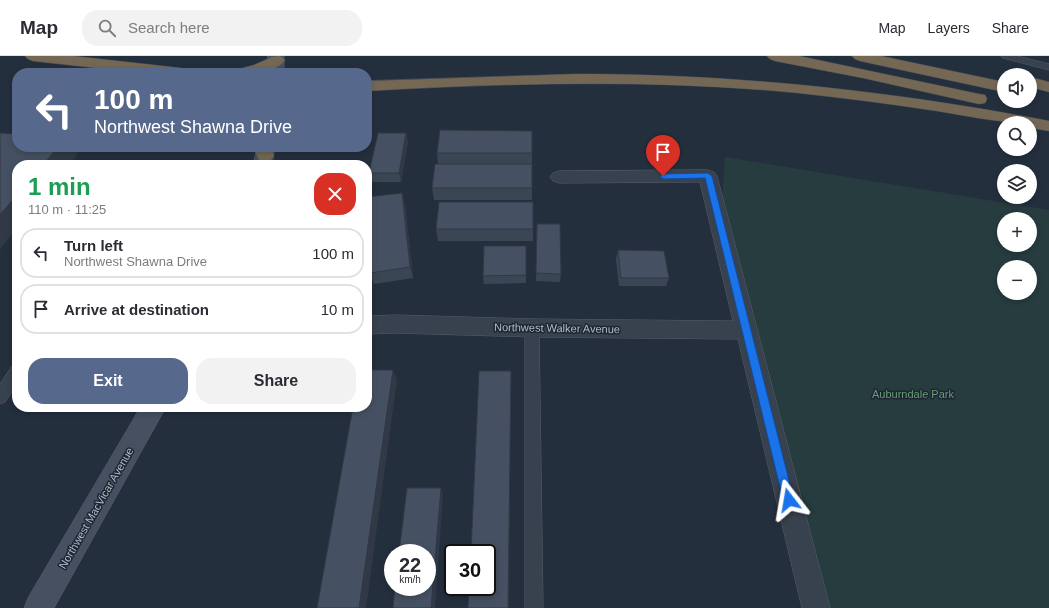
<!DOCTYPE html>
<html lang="en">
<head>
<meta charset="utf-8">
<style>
	:root { --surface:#fff; --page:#f2f2f3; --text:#2b2b33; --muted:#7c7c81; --line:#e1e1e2; --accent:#56698c }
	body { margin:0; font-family:Arial,sans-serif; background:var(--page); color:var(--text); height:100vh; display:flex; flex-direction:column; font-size:15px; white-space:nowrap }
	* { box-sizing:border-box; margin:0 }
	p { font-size:13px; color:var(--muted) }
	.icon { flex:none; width:22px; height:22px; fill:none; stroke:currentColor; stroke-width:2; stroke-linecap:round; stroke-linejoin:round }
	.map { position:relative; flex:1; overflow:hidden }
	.side { position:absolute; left:12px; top:104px; width:360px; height:252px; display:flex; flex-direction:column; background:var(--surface); border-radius:16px; box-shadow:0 2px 6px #0003 }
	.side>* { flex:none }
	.banner { position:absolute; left:12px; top:12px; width:360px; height:84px; border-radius:16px; box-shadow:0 2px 6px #0003; background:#56698c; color:#fff; overflow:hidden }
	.buttons { position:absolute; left:997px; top:12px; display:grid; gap:8px }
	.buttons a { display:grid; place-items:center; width:40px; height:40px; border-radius:50%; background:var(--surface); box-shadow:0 2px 6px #0003; font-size:20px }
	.speed { position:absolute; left:384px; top:488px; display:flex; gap:8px; font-size:20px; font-weight:700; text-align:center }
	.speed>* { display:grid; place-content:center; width:52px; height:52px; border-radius:50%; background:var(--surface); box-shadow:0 2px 6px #0003; line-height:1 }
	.speed small { font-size:10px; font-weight:400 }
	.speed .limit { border:2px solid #111; border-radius:6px; background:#fff; color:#111 }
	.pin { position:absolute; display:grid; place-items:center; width:34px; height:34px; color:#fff; margin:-41px -17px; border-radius:50% 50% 50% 0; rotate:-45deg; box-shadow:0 0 4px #0007 }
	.pin .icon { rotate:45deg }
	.me { position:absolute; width:44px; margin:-22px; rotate:346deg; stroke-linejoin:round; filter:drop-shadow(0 0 3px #0008) }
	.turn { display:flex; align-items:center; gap:14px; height:84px; padding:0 16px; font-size:18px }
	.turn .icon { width:52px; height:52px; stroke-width:2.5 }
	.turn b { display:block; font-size:28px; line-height:34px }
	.round { display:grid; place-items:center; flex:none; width:42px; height:42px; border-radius:16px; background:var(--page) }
	.headline { display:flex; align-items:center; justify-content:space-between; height:68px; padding:0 16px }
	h1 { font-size:24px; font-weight:700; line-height:30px; color:#1e9e55 }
	.cta { display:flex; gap:8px; margin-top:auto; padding:8px 16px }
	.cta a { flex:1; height:46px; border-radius:16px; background:var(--accent); color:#fff; font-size:16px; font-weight:700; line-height:46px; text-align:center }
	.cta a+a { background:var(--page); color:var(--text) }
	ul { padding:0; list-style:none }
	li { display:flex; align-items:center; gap:12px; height:50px; margin:0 8px 6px; padding:0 8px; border:2px solid var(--line); border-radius:16px }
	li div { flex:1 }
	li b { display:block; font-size:15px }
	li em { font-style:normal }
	header { display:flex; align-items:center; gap:24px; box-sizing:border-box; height:56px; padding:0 20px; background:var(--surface); border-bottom:1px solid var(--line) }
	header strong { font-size:19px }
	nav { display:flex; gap:22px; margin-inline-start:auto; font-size:14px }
	.search { width:280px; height:36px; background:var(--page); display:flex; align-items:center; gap:10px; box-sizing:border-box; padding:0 14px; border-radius:16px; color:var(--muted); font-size:15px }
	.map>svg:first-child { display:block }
	.green { fill:#263c3f; fill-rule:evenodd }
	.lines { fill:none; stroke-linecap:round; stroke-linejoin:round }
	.service-casing { stroke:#565f6c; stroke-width:1 }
	.minor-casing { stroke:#565f6c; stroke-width:1 }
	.secondary-casing { stroke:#565f6c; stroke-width:1 }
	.motorway-casing { stroke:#434c59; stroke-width:1 }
	.service { fill:#38414e; fill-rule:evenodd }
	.minor { fill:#38414e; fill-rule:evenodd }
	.secondary { fill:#465061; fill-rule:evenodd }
	.motorway { fill:#746855; fill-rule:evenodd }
	.wall { fill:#3b4654 }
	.shaded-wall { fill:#303945 }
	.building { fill:#455162; stroke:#303945 }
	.route { fill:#1a73e8; stroke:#114b97 }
	.labels { text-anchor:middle; stroke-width:3; stroke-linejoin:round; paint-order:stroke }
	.street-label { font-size:11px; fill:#b4bcc9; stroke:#1d2633 }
	.park-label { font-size:11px; fill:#6b9a76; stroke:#1d2633 }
</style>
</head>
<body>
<header>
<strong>Map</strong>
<div class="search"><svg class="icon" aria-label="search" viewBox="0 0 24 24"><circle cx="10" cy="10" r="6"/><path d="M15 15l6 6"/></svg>Search here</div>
<nav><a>Map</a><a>Layers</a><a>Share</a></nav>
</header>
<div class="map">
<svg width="1049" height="552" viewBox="0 0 1049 552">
	<rect width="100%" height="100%" fill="#242f3e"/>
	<path class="green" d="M725 101 1049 154V552H828L722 145ZM1004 163H1030V189H1004ZM1004 211H1030V237H1004Z"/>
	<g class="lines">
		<g class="service-casing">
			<g id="service">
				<polygon points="1001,0 1017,0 1049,8 1049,14 1003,2"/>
				<polygon points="532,266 537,268 539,272 543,552 525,552 525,272 527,268"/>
				<polygon points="17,309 17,328 5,346 0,348 0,328 12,310"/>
			</g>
		</g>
		<g class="minor-casing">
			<polygon id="minor" points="708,114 714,116 717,120 830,552 802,552 738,283 532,281 396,277 367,278 367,260 396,259 532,263 733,265 700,126 559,127 553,125 550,121 553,117 559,115"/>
		</g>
		<g class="secondary-casing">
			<g id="secondary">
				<rect x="268" y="0" width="16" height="17"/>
				<polygon points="257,91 275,91 272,109 254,109"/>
				<polygon points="141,351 166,351 54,552 24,552 28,542"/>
			</g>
		</g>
		<g class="motorway-casing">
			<g id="motorway">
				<polygon points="25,0 73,0 181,12 187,14 189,17 141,17 33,5 28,3"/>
				<path d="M279 0 282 1 285 4C274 19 249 17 233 17L235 14 254 9 272 1Z"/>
				<polygon points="767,0 799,0 979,38 985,39 987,43 985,47 979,48 863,22 775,5 770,3"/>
				<polygon points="852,0 881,0 1004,26 1004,36 860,5 855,3"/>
				<path d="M576 18C736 18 893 35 1049 65V75L1030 72V67C999 67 968 60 937 55 891 48 845 42 798 37 654 23 511 27 367 35V25Z"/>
				<polygon points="1030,21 1049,26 1049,36 1030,31"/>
				<polygon points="253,91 271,91 274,100 271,104 265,106 259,104"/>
			</g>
		</g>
		<use href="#service" class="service"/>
		<use href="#minor" class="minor"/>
		<use href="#secondary" class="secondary"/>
		<use href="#motorway" class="motorway"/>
	</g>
	<g class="wall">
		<polygon points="532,75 532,144 434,144 432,132 438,108 437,97"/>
		<polygon points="406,77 408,86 401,126 371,126 369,117"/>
		<polygon points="402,137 405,149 413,222 374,228 370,217"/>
		<polygon points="537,168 561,218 560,226 536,225"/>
		<polygon points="436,173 533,173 533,185 438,185"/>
		<polygon points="526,190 526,227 484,228 483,220"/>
		<polygon points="618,194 669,222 666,230 619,230 616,203"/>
	</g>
	<g class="shaded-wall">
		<polygon points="406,77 408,86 401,126 399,117"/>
		<polygon points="58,91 72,91 78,98 69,109 43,109"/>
		<polygon points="402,137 405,149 413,222 410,211"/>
		<polygon points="17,139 17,172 0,193 0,159"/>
		<polygon points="393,314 397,324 366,552 359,552"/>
		<polygon points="511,315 509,552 508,552"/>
		<polygon points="441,432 443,439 435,552 431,552"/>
	</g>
	<g class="building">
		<polygon points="440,74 532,75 532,97 437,97"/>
		<polygon points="0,77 17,78 17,91 58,91 43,109 17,109 17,139 0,159"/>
		<polygon points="378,77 406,77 399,117 369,117"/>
		<polygon points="435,108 532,108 532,132 432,132"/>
		<polygon points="402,137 410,211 370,217 367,170 367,141"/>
		<polygon points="439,146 533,146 533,173 436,173"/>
		<polygon points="537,168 560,168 561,218 536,217"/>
		<polygon points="484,190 526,190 526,219 483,220"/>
		<polygon points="618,194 664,195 669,222 621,222"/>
		<polygon points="367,314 393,314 359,552 317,552 353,351 367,351"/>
		<polygon points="479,315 511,315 508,552 468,552 469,531 487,531 487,497 471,497"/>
		<polygon points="407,432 441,432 431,552 393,552 395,531 427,531 427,497 399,497"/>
	</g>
	<polygon class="route" points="708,117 712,120 794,444 793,448 789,449 785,448 783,444 705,122 663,123 660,120 663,118"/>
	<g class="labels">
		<g class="street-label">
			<text transform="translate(557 272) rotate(1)" y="4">Northwest Walker Avenue</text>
			<text transform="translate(96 452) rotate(-60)" y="4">Northwest MacVicar Avenue</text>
		</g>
		<g class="park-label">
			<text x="913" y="342">Auburndale Park</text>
		</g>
	</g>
</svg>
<div class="buttons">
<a><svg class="icon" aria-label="sound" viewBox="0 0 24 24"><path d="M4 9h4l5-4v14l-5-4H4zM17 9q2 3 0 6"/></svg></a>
<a><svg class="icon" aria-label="search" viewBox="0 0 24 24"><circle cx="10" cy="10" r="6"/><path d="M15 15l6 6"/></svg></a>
<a><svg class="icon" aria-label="layers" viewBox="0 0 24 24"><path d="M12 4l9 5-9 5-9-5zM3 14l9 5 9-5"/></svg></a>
<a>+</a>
<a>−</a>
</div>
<div class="speed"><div>22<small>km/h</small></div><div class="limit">30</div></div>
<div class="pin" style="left:663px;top:120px;background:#d93025"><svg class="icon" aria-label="arrive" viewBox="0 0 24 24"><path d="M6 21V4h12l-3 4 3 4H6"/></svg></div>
<svg class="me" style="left:789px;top:444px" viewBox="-20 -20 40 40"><path d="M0-17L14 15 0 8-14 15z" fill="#1a73e8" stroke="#fff" stroke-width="4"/></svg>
<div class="banner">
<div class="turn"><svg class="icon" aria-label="left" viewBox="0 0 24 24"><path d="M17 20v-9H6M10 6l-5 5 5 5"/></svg><div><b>100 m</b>Northwest Shawna Drive</div></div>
</div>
<section class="side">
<div class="headline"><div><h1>1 min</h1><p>110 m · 11:25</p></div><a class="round" style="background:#d93025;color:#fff"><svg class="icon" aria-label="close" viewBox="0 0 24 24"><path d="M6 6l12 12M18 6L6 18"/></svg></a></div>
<ul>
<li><svg class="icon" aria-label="left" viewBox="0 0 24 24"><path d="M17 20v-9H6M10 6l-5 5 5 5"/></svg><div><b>Turn left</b><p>Northwest Shawna Drive</p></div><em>100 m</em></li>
<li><svg class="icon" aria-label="arrive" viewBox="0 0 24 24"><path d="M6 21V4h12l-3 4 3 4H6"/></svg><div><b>Arrive at destination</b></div><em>10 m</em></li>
</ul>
<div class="cta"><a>Exit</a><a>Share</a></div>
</section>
</div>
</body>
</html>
